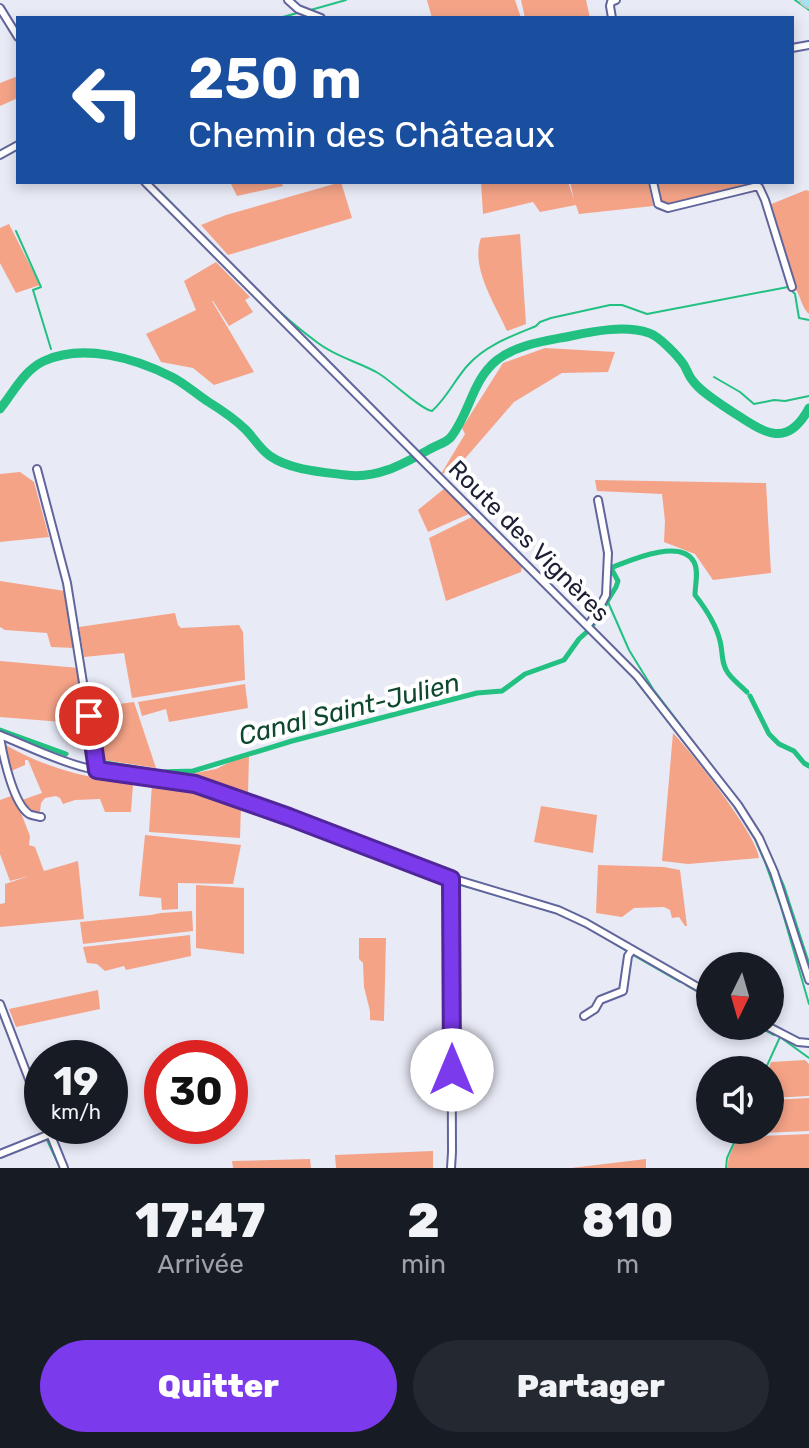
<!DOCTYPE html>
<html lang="fr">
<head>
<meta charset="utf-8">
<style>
	:root { --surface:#171b24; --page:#242831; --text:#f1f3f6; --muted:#9ea1a6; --accent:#7c3aed }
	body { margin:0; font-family:Rubik,sans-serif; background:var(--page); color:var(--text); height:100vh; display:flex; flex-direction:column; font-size:30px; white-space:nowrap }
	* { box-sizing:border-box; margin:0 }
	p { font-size:26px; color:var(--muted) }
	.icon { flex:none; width:44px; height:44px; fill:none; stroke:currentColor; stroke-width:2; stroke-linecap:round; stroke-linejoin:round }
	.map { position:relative; height:1168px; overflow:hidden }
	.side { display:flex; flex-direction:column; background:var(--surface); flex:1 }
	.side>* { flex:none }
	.hud { position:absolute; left:16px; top:16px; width:778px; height:168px; border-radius:0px; box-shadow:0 4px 12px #0003; background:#1a4fa0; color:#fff; overflow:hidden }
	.needle { width:52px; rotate:185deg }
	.tools { position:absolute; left:696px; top:952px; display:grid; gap:16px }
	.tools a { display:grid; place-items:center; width:88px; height:88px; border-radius:50%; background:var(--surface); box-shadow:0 4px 12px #0003; font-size:40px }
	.speed { position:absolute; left:24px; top:1040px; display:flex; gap:16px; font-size:40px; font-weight:700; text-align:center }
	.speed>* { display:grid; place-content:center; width:104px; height:104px; border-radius:50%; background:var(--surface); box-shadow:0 4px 12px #0003; line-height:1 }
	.speed small { font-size:20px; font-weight:400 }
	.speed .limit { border:12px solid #d22; background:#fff; color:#111 }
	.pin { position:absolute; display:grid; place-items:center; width:68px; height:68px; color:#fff; margin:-34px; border:4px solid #fff; border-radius:50%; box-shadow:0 2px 8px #0007 }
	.me { position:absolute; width:88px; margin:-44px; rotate:0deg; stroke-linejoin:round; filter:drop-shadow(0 0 6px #0008) }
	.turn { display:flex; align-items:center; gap:28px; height:168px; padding:0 40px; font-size:36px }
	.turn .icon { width:104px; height:104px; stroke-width:2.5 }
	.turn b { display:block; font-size:56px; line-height:68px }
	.eta { display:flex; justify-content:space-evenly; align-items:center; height:136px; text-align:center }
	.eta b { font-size:48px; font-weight:800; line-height:56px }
	.action { display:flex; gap:16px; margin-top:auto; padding:16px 40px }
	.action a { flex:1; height:92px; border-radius:48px; background:var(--accent); color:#fff; font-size:32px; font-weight:800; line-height:92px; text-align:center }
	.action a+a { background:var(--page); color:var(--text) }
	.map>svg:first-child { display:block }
	.green { fill:#f4a387 }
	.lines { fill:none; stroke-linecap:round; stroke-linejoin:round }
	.stream { stroke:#22c081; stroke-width:2 }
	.canal { stroke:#22c081; stroke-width:5 }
	.river { stroke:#22c081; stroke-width:9 }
	.minor-casing { stroke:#61659b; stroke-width:10 }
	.major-casing { stroke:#c9c9ce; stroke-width:12 }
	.minor { stroke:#fff; stroke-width:6 }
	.major { stroke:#a4e1f3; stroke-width:8 }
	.route-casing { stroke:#51269a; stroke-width:20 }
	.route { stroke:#7c3aed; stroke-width:14 }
	.labels { text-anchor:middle; stroke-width:8; stroke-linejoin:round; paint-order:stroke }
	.street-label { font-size:24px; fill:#1c1e34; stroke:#fff }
	.water-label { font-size:26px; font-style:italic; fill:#0e492f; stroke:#fff }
</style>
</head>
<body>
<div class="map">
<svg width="809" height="1168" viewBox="0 0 809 1168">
	<rect width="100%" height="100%" fill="#e8eaf6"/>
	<g class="green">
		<polygon points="427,0 515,0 521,18 432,18"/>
		<polygon points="521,0 586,0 590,18 525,18"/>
		<polygon points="18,76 18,98 0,106 0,83"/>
		<polygon points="230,182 281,182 283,186 237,196"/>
		<polygon points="341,182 352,218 228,255 201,225 226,215"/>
		<polygon points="481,182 568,182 574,199 570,182 648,182 653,206 579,214 576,205 540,212 533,202 483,214"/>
		<polygon points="657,182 752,182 753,184 668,204 661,201"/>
		<path d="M806 190 809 191V314C801 307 801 295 794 287L769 205Z"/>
		<polygon points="9,224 40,285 16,293 0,263 0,228"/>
		<path d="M520 234 526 324 507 331C495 304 470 267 481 238Z"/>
		<polygon points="216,262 250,297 245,300 253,312 229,326 213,301 212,301 254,372 214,385 193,368 161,362 146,334 196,310 184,281"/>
		<polygon points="545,348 615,352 608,372 562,373 514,402 456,469 441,474 465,434 462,428 503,363"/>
		<polygon points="20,472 34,482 49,537 0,542 0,474"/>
		<polygon points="595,480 766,483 771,573 713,580 695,554 664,542 665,521 662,494 597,491"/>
		<polygon points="445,488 471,513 428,532 418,510"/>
		<polygon points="472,517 522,566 521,572 446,601 429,538"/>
		<polygon points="0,581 65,591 75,648 51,647 47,633 5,630 0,627"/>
		<polygon points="175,613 178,625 181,628 239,625 243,632 245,680 132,698 124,653 84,657 79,627"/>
		<polygon points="0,661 79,668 87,724 0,717"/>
		<polygon points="245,684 248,708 169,722 166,709 142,716 138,702"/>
		<polygon points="134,702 156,768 97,759 89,708"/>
		<path d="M673 733C693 754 756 834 759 858L688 864 662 861Z"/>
		<path d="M4 744C44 768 87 778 133 784L131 812H105L100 799 75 800 63 804 60 798 56 796 45 798 41 803 40 812C30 814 26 808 22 800L42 793 28 760H25V765L11 771 6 757Z"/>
		<polygon points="249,756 248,794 189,777 190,774 216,769 232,761"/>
		<polygon points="152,783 189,788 241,805 240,838 149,832"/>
		<polygon points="14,795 30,836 29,845 35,847 44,871 78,861 84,919 0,927 0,904 5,903 5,884 29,876 10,881 0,854 0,800"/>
		<polygon points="541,806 597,815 593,853 534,842"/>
		<polygon points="145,835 241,845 233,884 178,883 178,909 162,910 161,898 139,896"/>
		<polygon points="598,865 664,867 680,870 687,926 685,926 679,917 672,918 670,910 664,907 634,908 622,917 596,913"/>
		<polygon points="196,885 244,888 244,954 196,948"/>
		<polygon points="192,911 193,931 83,944 80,922 151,915 161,913"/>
		<polygon points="190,935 191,956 126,970 124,966 105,971 97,964 87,963 83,947"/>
		<polygon points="359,938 386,938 384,1021 370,1020 370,1011 364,987 363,963 359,959"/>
		<polygon points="98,990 100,1009 16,1027 9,1009"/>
		<polygon points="805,1060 809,1064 809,1096 770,1098 770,1070 768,1070 771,1062"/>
		<polygon points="809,1098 809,1131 740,1134 742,1130 770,1130 770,1100"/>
		<polygon points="809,1134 809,1168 727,1168 729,1157 738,1137"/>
		<polygon points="433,1151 433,1168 336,1168 335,1155"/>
		<polygon points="310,1159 311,1168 233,1168 232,1161"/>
		<polygon points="646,1159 646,1168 571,1168"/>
	</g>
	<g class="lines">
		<g class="stream">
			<polyline points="795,0 809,10"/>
			<polyline points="307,11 346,0"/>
			<polyline points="279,18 301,12"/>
			<path d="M150 182C205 234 257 299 318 343 336 357 359 362 378 373 393 382 420 409 432 411 447 398 455 379 468 365 486 345 512 336 536 326L540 322 551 318 610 305H622L647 314 788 287 795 294 799 318 809 320"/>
			<polyline points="16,231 41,287 33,290 51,349"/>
			<polyline points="714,377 740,392 754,404 774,400 785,401 809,396"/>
			<polyline points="510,553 551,594"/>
			<polyline points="608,602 629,650 653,689 743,807 754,824"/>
			<polyline points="629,672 733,804 755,839 765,862 781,907 809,1004"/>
			<polyline points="1,739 18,745"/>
			<polyline points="83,770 101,774"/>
			<polyline points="139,779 196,788"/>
			<polyline points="770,855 784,886 809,963"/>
			<polyline points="430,875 448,882"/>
			<polyline points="454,883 527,904"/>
			<polyline points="537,907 563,915"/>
			<polyline points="590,929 625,950"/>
			<polyline points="633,955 680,982"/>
			<polyline points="686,985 710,999"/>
			<polyline points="0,1013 15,1051"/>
			<polyline points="757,1026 774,1035"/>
			<polyline points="765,1070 780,1037 809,1058"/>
			<polyline points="37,1109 42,1123"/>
			<polyline points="43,1126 47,1140 60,1168"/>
			<polyline points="726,1168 727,1158 740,1130"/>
		</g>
		<g class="canal">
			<path d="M592 626 616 587 618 581 612 570 613 567C631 560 681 538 694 562 699 571 695 585 695 595 706 609 716 624 720 641 723 652 721 664 728 673 733 680 741 686 747 692"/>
			<polyline points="750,696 769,734 779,744 794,751 804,763 809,766"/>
			<polyline points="0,730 66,754"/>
			<polyline points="99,762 160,772 193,771 292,741 477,693 502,691 525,674 564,660 579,639 589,630"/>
		</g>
		<path class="river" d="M0 409C13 393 24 370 44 361 83 343 135 358 172 377 184 383 195 393 207 401 220 409 234 418 246 430 254 438 260 449 270 456 290 470 322 472 346 475 378 479 403 464 430 449 437 445 446 443 451 437 470 413 472 380 497 360 518 344 546 341 571 336 594 331 625 325 649 333 659 336 678 356 684 365 687 370 689 377 693 381 702 393 718 402 731 411 762 431 786 451 809 408"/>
		<g class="minor-casing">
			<g id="minor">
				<polyline points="288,0 298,9 321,18"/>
				<polyline points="0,8 18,37"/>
				<polyline points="612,18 610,6 611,2 616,0"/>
				<polyline points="792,48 809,45"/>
				<polyline points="0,155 18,145"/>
				<polyline points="145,182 637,676 738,805 759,838 774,872 809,980"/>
				<polyline points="653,182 658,204 668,208 754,187 759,187 765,200 792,287"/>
				<polyline points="37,469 67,583 97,770"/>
				<polyline points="588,625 595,616 606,595 608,553 598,500"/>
				<path d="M0 735C28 746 57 761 87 768 127 778 169 776 208 788L428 871 558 910 586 923 710 994"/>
				<path d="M0 737C3 756 13 803 29 814 30 815 40 817 41 817"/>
				<polyline points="0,1004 42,1113"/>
				<polyline points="584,1016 595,1009 600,1000 623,991 628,956 632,950"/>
				<polyline points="767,1026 798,1042 809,1043"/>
				<polyline points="47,1126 64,1168"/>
				<polyline points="0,1154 50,1134"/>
				<polyline points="451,1168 452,1152 451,879"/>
			</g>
		</g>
		<g class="major-casing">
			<polyline id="major" points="805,0 809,3"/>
		</g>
		<use href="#minor" class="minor"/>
		<use href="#major" class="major"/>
	</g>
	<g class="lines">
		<g class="route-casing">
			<polyline id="route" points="89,716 97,770 195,784 289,817 451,879 452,1070"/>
		</g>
		<use href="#route" class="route"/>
	</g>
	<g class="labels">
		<g class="street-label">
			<text transform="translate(529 541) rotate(45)" y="8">Route des Vignères</text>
		</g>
		<g class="water-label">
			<text transform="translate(349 709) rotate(-14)" y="9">Canal Saint-Julien</text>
		</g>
	</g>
</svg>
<div class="tools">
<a><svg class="needle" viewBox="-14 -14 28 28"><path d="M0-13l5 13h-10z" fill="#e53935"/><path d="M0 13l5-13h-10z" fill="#9ea1a6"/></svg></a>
<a><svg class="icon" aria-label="sound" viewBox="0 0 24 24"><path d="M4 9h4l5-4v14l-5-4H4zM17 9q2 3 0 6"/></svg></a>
</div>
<div class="speed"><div>19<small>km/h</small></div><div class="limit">30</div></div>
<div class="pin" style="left:89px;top:716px;background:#d93025"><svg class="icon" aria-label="arrive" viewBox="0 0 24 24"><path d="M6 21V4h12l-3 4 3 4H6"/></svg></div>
<svg class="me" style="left:452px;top:1070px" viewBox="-20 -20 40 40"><circle r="19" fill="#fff"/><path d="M0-13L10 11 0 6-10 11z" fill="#7c3aed"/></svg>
<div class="hud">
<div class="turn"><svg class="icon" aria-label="left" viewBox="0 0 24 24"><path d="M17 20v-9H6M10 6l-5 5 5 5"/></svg><div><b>250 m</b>Chemin des Châteaux</div></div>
</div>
</div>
<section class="side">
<div class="eta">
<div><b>17:47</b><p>Arrivée</p></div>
<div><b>2</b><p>min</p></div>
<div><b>810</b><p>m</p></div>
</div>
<div class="action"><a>Quitter</a><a>Partager</a></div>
</section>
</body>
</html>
